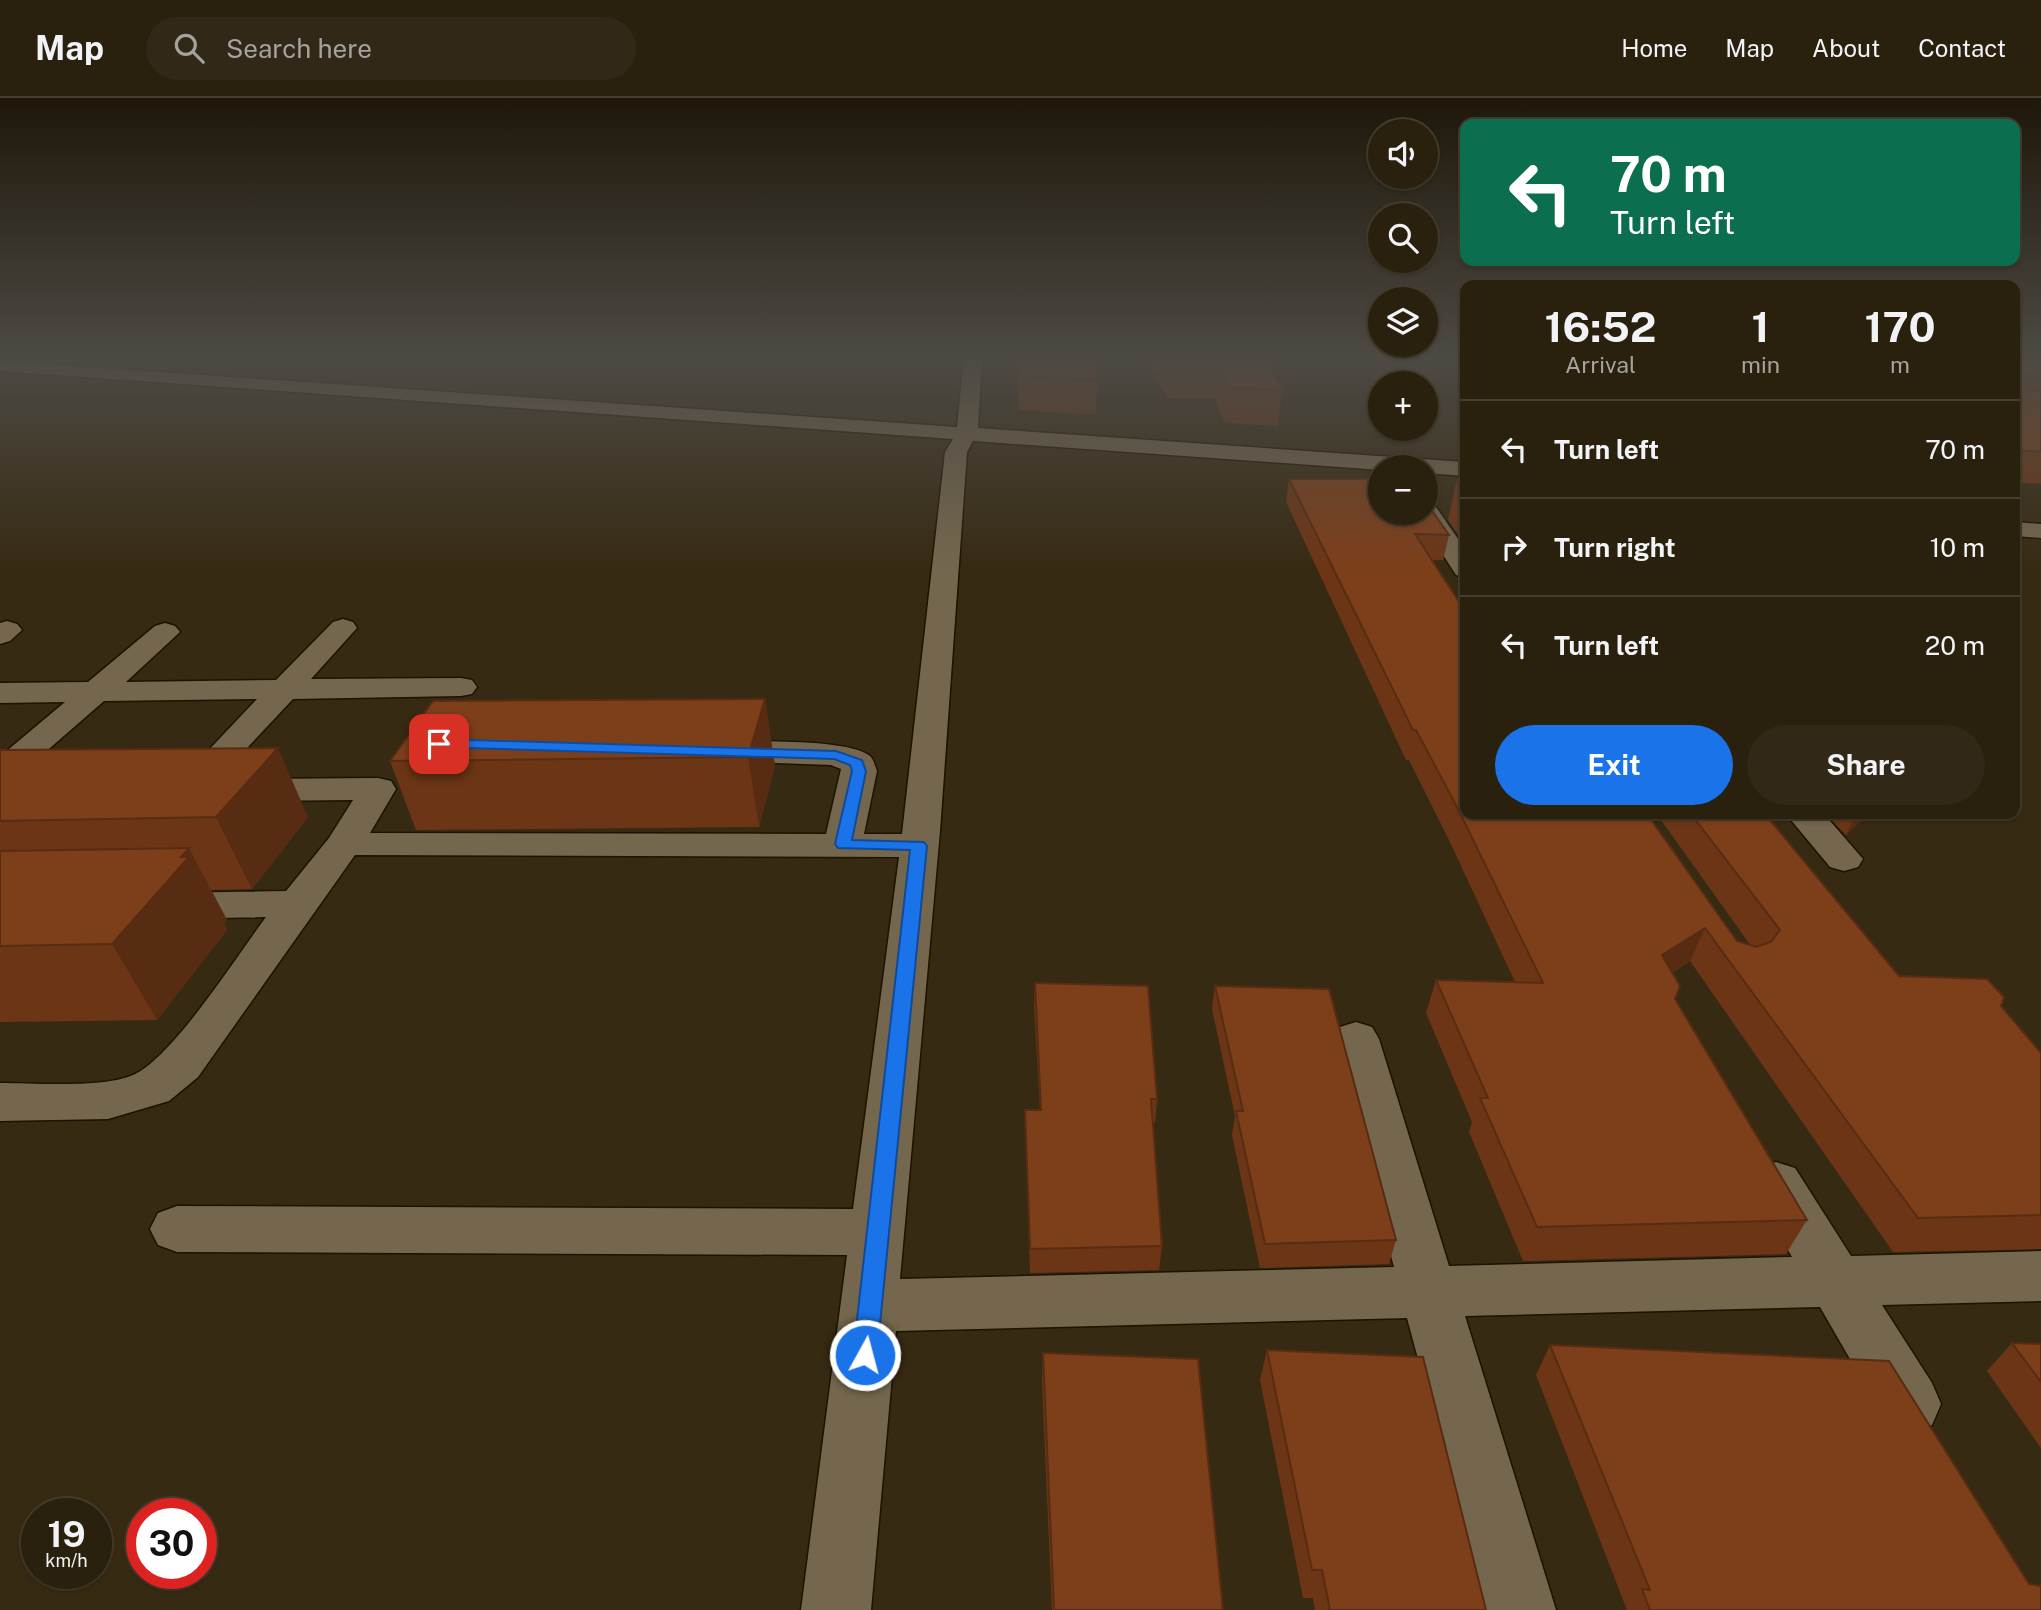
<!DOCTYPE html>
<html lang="en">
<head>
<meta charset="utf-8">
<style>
	:root { --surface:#29200e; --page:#312817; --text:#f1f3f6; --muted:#a5a39e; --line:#453e2e; --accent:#1a73e8 }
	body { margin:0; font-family:"Public Sans",sans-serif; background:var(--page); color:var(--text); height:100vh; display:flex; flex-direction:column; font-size:26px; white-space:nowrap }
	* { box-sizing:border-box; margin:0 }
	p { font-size:23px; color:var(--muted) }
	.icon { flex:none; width:38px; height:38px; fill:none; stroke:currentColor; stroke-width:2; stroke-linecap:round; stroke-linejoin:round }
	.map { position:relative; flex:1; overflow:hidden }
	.side { position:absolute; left:1460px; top:182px; width:560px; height:539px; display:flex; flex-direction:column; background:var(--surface); border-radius:14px; box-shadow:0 2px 5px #0004,0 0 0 2px var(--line) }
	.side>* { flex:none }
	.guide { position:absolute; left:1460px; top:21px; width:560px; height:147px; border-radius:14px; box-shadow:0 2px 5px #0004,0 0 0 2px var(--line); background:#0b6e4f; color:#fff; overflow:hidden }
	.fabs { position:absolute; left:1368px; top:21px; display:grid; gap:14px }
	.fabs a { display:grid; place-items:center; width:70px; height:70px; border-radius:50%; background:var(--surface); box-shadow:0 2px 5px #0004,0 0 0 2px var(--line); font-size:35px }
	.speed { position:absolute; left:21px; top:1400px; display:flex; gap:14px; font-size:35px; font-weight:700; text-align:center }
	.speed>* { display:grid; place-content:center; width:91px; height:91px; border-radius:50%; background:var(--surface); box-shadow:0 2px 5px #0004,0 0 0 2px var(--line); line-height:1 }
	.speed small { font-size:18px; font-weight:400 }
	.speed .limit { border:10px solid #d22; background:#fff; color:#111 }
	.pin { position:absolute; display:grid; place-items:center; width:60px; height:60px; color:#fff; margin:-30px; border-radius:14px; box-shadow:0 4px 10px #0006 }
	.me { position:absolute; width:77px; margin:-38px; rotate:7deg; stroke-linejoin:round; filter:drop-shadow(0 0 5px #0008) }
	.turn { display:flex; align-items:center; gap:24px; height:147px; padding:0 35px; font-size:32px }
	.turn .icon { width:91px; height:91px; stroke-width:2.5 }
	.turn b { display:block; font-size:49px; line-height:60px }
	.eta { display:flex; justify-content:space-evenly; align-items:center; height:119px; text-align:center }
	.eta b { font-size:42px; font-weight:700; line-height:49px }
	.cta { display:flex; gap:14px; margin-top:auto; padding:14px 35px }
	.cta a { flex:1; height:80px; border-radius:42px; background:var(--accent); color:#fff; font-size:28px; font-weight:700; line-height:80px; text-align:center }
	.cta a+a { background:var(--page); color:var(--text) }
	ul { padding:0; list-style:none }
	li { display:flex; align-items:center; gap:21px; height:98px; padding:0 35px; border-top:2px solid var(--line) }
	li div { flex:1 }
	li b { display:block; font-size:26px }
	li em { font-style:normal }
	header { display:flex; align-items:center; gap:42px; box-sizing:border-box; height:98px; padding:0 35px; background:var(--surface); border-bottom:2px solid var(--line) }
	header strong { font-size:33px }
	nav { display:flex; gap:38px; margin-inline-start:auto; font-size:24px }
	.search { width:490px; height:63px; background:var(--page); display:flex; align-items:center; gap:18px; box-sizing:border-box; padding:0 24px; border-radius:38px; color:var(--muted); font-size:26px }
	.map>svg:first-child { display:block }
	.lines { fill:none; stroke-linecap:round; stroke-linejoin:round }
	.minor-casing { stroke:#1e1200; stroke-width:3 }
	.minor { fill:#75674e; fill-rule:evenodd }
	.wall { fill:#6c3616 }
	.shaded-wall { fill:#582c12 }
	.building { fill:#7d3f1a; stroke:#582c12; stroke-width:2 }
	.route { fill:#1a73e8; stroke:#114b97; stroke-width:2 }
</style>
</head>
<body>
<header>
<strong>Map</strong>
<div class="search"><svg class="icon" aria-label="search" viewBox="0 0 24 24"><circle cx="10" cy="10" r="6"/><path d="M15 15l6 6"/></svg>Search here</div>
<nav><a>Home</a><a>Map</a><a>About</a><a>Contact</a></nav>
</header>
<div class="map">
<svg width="2041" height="1512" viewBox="0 0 2041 1512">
	<rect width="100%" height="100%" fill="#372a13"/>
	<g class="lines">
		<g class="minor-casing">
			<g id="minor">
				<path d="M964 260H982L978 330 1465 364V378L1426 375V369L1381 372 973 343 967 354 940 733 900 1181 1394 1169 1333 941 1340 929 1356 924 1372 929 1379 941 1449 1168 1792 1159 1750 1085 1757 1070 1776 1064 1795 1070 1851 1158 2041 1153V1203L1882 1207 1932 1285 1941 1306 1932 1327 1910 1336 1888 1327 1820 1209 1465 1218 1556 1512H1486L1407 1220 896 1233 871 1512H801L847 1157 177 1154 158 1147 150 1131 158 1115 177 1108 853 1111 899 759 355 757 198 979 169 1003 108 1021 0 1023V985C34 985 109 991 137 975 176 954 237 858 266 819L166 821 152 817 146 808 152 799 166 795 286 793 329 740 353 702 245 703 232 700 227 692 232 684 245 681 378 680 391 683 396 691 370 735 826 736 841 671 831 667 719 663 707 660 702 653 707 646 719 643C750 644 848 640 870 658 874 662 875 668 877 673L864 736H902L945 354 953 341 0 273V263L957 329Z"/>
				<polygon points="1426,404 1434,406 1465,451 1465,479 1456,477 1416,415 1426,415"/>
				<polygon points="2014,424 2041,426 2041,440 2014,438"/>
				<polygon points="343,521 353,524 357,530 311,581 461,580 472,582 477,589 472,596 461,598 293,601 218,681 206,685 194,681 188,674 257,601 104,603 27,670 15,673 3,670 0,666 3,656 65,604 0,605 0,585 88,584 155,528 165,525 175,528 180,534 126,584 276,582 333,524"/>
				<polygon points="7,523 17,526 22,532 10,543 0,546 0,525"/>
				<polygon points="1786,716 1824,716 1863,761 1858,769 1844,773 1830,769"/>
			</g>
		</g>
		<use href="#minor" class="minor"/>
	</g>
	<g class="wall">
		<polygon points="1016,260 1092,260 1097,282 1096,317 1019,312"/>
		<polygon points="1145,260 1265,260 1282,292 1278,328 1225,325 1215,301 1167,300"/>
		<polygon points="2014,260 2041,260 2041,386 2014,384"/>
		<polygon points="1289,381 1381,415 1449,437 1443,462 1431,462 1465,716 1737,843 1751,848 1661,722 1664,716 1765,716 1899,878 2001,908 2041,955 2041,1151 1893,1154 1690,863 1672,875 1675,901 1807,1122 1786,1156 1523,1163 1469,1034 1472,1024 1426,915 1436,882 1515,884 1449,742 1409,662 1406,662 1286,404"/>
		<polygon points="1457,381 1465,381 1465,446 1448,422"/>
		<polygon points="765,601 775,668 759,729 416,732 390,663"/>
		<polygon points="0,652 308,719 252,791 211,792 227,822 224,826 227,832 157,922 0,924"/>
		<polygon points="1826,716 1868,716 1846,737"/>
		<polygon points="1035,885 1157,1001 1155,1025 1153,1025 1162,1148 1159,1172 1030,1175 1025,1012 1040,1012 1034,908"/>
		<polygon points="1215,888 1396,1142 1389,1166 1260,1170 1232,1037 1235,1018 1212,911"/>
		<polygon points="2012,1245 2041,1246 2041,1350 1987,1273"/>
		<polygon points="1550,1247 2029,1486 2041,1512 1627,1512 1536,1277"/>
		<polygon points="1267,1252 1486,1512 1315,1512 1313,1500 1303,1500 1260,1282"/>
		<polygon points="1043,1255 1223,1512 1052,1512 1042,1285"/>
	</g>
	<g class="shaded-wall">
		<polygon points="765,601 775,668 759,729 748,659"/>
		<polygon points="278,650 308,719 252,791 216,719"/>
		<polygon points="1856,716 1868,716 1846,737"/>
		<polygon points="189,750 227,822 224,826 227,832 157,922 112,846"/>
		<polygon points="1705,830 1690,863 1648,890 1662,857"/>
	</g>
	<g class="building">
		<polygon points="1018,260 1092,260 1097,282 1019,278"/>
		<polygon points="1165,260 1265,260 1282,292 1229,289 1218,267 1169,266"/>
		<polygon points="2014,260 2041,260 2041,279 2026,276 2026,291 2041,293 2041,354 2014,352"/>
		<polygon points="1289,381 1378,381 1381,385 1381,415 1426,415 1426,404 1449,437 1415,436 1465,513 1465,716 1647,716 1737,843 1756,849 1771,844 1780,832 1691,716 1765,716 1899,878 1987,881 2004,899 2001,908 2041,955 2041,1117 1918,1120 1705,830 1662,857 1680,888 1675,901 1807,1122 1537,1129 1480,1000 1488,1000 1436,882 1543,885 1458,711 1416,632 1413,632"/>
		<polygon points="1457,381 1465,381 1465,391"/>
		<polygon points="765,601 748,659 390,663 433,603"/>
		<polygon points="278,650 216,719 0,723 0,652"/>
		<polygon points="189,750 181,759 189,759 112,846 0,848 0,753"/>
		<polygon points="1035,885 1148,888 1157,1001 1151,1001 1162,1148 1030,1151 1025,1012 1041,1012"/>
		<polygon points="1215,888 1329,891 1396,1142 1265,1146 1236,1013 1243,1013"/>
		<polygon points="2012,1245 2041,1246 2041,1284"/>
		<polygon points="1550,1247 1889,1263 2029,1486 2041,1488 2041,1512 1650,1512 1642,1491 1650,1492"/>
		<polygon points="1267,1252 1423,1259 1486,1512 1330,1512 1322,1472 1312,1472"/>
		<polygon points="1043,1255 1198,1261 1223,1512 1054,1512"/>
	</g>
	<linearGradient id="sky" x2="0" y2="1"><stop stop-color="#1e170a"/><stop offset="0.55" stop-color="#4d4a44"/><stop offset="1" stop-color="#4d4a44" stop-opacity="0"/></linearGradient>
	<rect width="2041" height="472" fill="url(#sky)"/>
	<polygon class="route" points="439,641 836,653 862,662 866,673 852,742 924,744 927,748 877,1257 874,1265 865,1268 856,1265 853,1257 910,752 838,750 835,746 852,673 850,667 834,661 434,649 432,646"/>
</svg>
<div class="fabs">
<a><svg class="icon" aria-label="sound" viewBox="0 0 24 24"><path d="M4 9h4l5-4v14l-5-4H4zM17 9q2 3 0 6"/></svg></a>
<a><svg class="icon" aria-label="search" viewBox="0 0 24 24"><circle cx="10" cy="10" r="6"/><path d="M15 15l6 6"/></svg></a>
<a><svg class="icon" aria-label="layers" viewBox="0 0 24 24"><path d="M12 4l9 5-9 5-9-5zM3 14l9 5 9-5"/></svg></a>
<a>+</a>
<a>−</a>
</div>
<div class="speed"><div>19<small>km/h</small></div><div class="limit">30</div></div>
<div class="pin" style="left:439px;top:646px;background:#d93025"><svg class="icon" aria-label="arrive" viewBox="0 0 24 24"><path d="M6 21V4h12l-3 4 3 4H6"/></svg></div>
<svg class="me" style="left:865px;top:1257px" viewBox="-20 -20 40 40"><circle r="17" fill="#1a73e8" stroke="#fff" stroke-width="3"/><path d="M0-11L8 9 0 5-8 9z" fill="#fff"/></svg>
<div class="guide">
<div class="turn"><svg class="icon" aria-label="left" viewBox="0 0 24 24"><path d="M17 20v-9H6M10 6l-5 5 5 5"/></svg><div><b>70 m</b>Turn left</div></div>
</div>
<section class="side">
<div class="eta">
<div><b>16:52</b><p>Arrival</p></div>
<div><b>1</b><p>min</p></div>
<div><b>170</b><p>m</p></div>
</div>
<ul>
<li><svg class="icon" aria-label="left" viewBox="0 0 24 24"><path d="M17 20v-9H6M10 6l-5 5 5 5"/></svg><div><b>Turn left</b></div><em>70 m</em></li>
<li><svg class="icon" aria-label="right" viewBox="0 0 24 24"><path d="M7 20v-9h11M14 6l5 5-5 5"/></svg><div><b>Turn right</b></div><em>10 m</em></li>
<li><svg class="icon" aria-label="left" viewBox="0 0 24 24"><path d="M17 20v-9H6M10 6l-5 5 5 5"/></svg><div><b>Turn left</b></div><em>20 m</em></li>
</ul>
<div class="cta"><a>Exit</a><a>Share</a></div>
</section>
</div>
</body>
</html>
